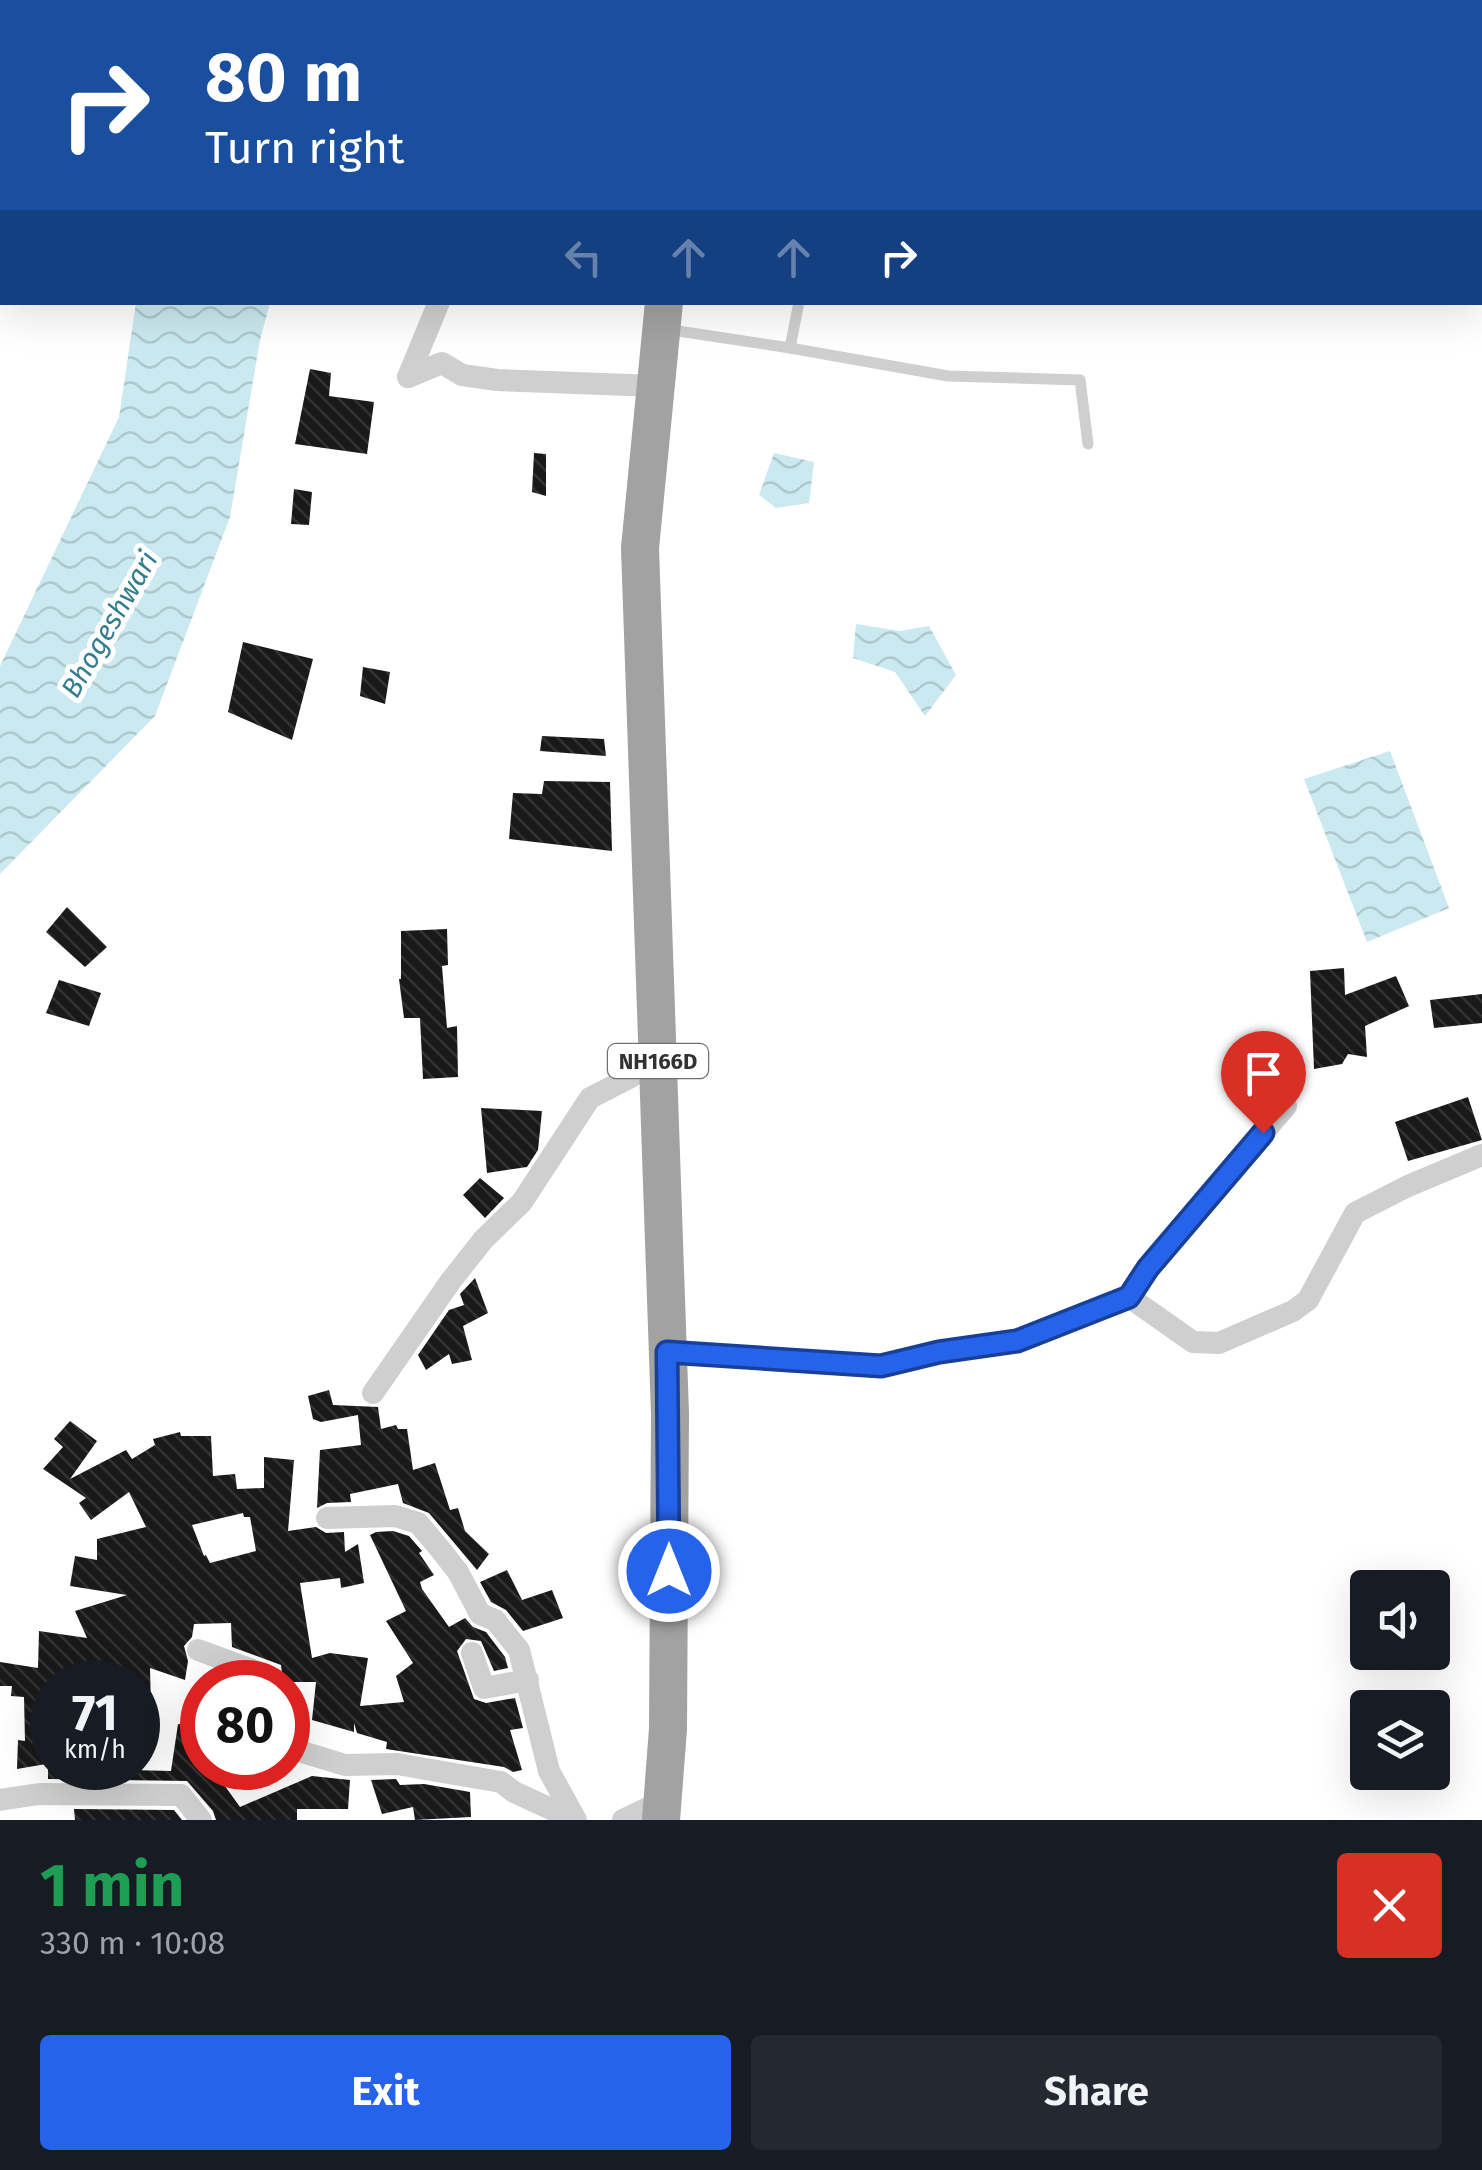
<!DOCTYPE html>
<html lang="en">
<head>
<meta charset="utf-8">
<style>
	:root { --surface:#171b24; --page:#242831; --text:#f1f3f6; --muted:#9ea1a6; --accent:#2563eb }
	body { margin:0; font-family:"Fira Sans",sans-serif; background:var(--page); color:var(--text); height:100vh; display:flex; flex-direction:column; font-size:38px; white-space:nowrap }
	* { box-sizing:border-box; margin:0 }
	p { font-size:32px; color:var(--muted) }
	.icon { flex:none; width:55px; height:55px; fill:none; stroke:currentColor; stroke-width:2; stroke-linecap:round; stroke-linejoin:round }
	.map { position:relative; height:1820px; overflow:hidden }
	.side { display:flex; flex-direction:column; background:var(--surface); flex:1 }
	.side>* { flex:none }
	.banner { position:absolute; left:0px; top:0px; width:1482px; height:305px; box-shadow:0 10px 40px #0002; background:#1a4fa0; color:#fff; overflow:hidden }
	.fabs { position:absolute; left:1350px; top:1570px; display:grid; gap:20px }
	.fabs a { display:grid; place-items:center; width:100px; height:100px; border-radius:10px; background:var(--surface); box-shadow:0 10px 40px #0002; font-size:50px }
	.speed { position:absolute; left:30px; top:1660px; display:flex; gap:20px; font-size:50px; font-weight:700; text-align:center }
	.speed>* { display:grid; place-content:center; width:130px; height:130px; border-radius:50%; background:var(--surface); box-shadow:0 10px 40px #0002; line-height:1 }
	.speed small { font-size:25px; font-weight:400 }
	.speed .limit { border:15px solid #d22; background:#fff; color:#111 }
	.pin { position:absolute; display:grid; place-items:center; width:85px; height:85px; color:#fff; margin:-102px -42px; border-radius:50% 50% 50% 0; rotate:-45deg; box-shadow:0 0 10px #0007 }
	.pin .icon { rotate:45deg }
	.me { position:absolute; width:110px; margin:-55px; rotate:0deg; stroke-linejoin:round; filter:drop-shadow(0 0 8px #0008) }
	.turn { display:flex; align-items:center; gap:35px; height:210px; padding:0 40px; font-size:45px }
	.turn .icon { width:130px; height:130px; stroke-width:2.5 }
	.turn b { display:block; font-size:70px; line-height:85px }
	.lanes { display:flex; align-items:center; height:95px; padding:0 40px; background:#0003; justify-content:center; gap:50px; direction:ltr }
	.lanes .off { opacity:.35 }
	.round { display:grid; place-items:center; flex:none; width:105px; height:105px; border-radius:10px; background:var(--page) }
	.headline { display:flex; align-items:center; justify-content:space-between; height:170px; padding:0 40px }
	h1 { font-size:60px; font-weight:700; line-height:75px; color:#1e9e55 }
	.button { display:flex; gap:20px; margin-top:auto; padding:20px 40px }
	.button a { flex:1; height:115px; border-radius:10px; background:var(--accent); color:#fff; font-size:40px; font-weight:700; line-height:115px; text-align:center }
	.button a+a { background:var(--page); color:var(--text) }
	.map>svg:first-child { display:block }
	.water { fill:url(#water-waves) }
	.building { fill:url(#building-back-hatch); fill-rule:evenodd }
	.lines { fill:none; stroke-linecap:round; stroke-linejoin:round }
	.service { stroke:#cfcfcf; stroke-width:11 }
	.minor { stroke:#cfcfcf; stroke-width:22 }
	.trunk { stroke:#a2a2a2; stroke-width:38 }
	.route-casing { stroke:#184099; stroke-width:25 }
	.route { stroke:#2563eb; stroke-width:18 }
	.labels { text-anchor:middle; stroke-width:10; stroke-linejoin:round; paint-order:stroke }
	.shield { fill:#fff; stroke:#707070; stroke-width:2.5 }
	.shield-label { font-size:22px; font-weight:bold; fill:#323232 }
	.water-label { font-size:28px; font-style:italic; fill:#337d8f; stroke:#fff }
</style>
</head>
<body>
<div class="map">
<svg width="1482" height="1820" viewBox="0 0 1482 1820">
	<defs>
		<pattern id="water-waves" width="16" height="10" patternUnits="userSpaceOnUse" patternTransform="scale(2.5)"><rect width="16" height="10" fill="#cbe9f0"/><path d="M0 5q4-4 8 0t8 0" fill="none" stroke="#afc8ce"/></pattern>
		<pattern id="building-back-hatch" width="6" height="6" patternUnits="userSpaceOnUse" patternTransform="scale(2.5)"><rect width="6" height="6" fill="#191919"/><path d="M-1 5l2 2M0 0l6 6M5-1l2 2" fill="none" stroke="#323232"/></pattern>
	</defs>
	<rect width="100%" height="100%" fill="#fff"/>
	<g class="water">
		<polygon points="136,303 270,303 260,340 230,517 155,716 0,874 0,666 119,417"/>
		<polygon points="774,453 814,462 809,503 776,508 759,495"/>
		<polygon points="856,624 900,631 929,626 956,675 925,716 895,672 853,658"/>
		<polygon points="1390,751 1449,908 1367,942 1304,779"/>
	</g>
	<g class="building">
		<polygon points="310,369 331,373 329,396 374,402 367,454 295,444"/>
		<polygon points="534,453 546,454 546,496 532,492"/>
		<polygon points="294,489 312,492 309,525 291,524"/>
		<polygon points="243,642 313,659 292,740 228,712"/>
		<polygon points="363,667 390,672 385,704 360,696"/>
		<polygon points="542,736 604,739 606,756 540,751"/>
		<polygon points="544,781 610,782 612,851 509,839 513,793 542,794"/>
		<polygon points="67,907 107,947 85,967 46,932"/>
		<polygon points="447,929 448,965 442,966 447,1028 457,1026 458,1077 423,1079 420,1018 404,1018 399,979 401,979 401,931"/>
		<polygon points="1344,968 1345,995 1396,976 1409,1006 1365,1026 1367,1057 1348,1054 1342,1064 1314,1069 1310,971"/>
		<polygon points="59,980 101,993 89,1026 46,1013"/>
		<polygon points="1482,994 1482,1023 1434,1028 1430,1000"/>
		<polygon points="1468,1097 1482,1140 1408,1161 1395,1122"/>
		<polygon points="481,1108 542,1111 538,1150 527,1167 487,1173"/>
		<polygon points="480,1178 504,1198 485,1218 463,1195"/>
		<polygon points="475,1278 488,1313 463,1326 472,1360 452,1364 449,1354 426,1370 418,1355 449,1310 464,1305 460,1294"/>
		<polygon points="329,1390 333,1405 378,1407 381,1429 396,1425 398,1429 407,1429 413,1470 435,1463 450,1510 458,1508 465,1531 489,1554 477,1570 429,1513 403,1503 398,1484 350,1494 351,1502 327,1503 317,1508 320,1450 361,1445 358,1415 321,1422 313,1419 308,1396"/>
		<path d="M70 1421 97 1441 70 1479 126 1450 132 1459 155 1445 153 1439 180 1432 181 1436H211L213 1476 235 1474 237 1489 264 1488V1457L294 1460 288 1531 316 1527 326 1533 344 1532 345 1552 358 1544 364 1583 341 1588 340 1578 300 1583 312 1658 330 1653 368 1658 360 1706 404 1702 396 1676 413 1663 386 1621 406 1611 370 1535 376 1532 393 1531 409 1536 422 1551 419 1553 434 1575 420 1582 422 1589 449 1627 465 1618 473 1627 486 1632 505 1657 508 1668 494 1671 481 1641 466 1639 457 1651 474 1699 486 1703 515 1698 523 1728 510 1730 522 1770 513 1772 504 1767 386 1749 387 1742 357 1733 354 1723V1732L312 1720 316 1682H283L281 1665 232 1647 231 1623 194 1624 192 1637 184 1646 188 1661 185 1680 150 1668 151 1709H156V1734L138 1735V1682H52V1763L17 1769 18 1740 25 1741 24 1697 11 1696 12 1686H0V1662L38 1668 39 1631 87 1638 75 1611 127 1595 70 1586 75 1556 97 1560V1539L146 1527 129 1492 91 1520 79 1503 86 1498 43 1469 63 1447 54 1439ZM243 1513 244 1517H250L256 1551 210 1563 206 1555 204 1556 192 1525Z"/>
		<polygon points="507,1570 522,1600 552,1590 563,1618 523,1631 506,1610 491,1602 480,1582"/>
		<polygon points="202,1723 202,1768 257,1768 258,1773 222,1782 240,1807 312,1776 350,1780 348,1809 297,1809 297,1820 216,1820 213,1811 187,1781 48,1779 48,1768 171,1771 178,1724"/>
		<polygon points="396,1779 400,1785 424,1784 470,1792 471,1817 415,1820 413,1807 382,1814 371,1780"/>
		<polygon points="74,1809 174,1810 182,1820 75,1820"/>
	</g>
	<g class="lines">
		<g class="service">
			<polyline points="737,2 738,0"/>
			<polyline points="799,302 790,348 948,376 1080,380 1088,444"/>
			<polyline points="665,329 790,348"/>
		</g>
		<g class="minor">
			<polyline points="408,377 442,363 462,375 497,380 656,386"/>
			<polyline points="408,377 439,302"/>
			<polyline points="1286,1106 1148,1268 1129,1297 1193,1342 1219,1343 1293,1311 1308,1300 1355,1213 1408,1186 1482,1155"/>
			<polyline points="667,1352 881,1366 939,1352 1017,1341 1129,1297"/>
			<polyline points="373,1393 450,1282 483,1240 522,1202 590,1098 631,1077 657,1049"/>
			<polyline points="327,1518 395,1516 418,1523 440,1549 458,1572 480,1614 495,1620 519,1650 549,1771 576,1820"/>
			<polyline points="198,1650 261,1673 268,1682"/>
			<polyline points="472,1653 484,1688 528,1680"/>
			<polyline points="288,1730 299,1751 345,1765 397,1764 501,1782 514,1792 575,1820"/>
			<polyline points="0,1800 39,1794 181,1795 201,1820"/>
			<polyline points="623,1820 646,1809 662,1811"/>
		</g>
		<g class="trunk">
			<polyline points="711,2 712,0"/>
			<polyline points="661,1820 668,1729 670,1414 640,548 664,302"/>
		</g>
	</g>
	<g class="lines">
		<g class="route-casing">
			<polyline id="route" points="669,1571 667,1352 881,1366 939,1352 1017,1341 1129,1297 1148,1268 1263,1133"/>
		</g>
		<use href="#route" class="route"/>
	</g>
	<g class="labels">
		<rect class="shield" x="608" y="1044" width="100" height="34" rx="8"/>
		<g class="shield-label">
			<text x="658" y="1069">NH166D</text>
		</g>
		<g class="water-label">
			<text transform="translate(109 624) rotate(-60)" y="10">Bhogeshwari</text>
		</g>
	</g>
</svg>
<div class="fabs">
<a><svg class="icon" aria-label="sound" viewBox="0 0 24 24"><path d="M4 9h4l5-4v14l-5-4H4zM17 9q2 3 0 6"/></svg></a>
<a><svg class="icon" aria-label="layers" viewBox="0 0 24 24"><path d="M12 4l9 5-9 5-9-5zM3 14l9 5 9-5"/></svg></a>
</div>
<div class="speed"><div>71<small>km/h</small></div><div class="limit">80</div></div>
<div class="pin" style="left:1263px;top:1133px;background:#d93025"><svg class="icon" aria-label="arrive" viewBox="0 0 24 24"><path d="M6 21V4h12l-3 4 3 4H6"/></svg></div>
<svg class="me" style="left:669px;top:1571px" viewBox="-20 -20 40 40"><circle r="17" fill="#2563eb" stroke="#fff" stroke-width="3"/><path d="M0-11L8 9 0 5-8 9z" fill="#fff"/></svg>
<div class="banner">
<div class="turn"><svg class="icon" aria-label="right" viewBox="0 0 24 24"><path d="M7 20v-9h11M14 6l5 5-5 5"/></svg><div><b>80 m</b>Turn right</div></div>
<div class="lanes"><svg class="icon off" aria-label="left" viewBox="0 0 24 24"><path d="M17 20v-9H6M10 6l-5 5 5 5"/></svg><svg class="icon off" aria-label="ahead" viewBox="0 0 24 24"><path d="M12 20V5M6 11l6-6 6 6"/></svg><svg class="icon off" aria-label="ahead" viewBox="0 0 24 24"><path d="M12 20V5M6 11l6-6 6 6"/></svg><svg class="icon" aria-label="right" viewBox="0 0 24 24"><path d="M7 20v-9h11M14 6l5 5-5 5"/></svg></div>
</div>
</div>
<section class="side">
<div class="headline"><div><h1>1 min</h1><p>330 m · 10:08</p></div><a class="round" style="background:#d93025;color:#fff"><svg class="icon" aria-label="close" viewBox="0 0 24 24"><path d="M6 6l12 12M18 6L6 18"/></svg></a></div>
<div class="button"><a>Exit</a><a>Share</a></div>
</section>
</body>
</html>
